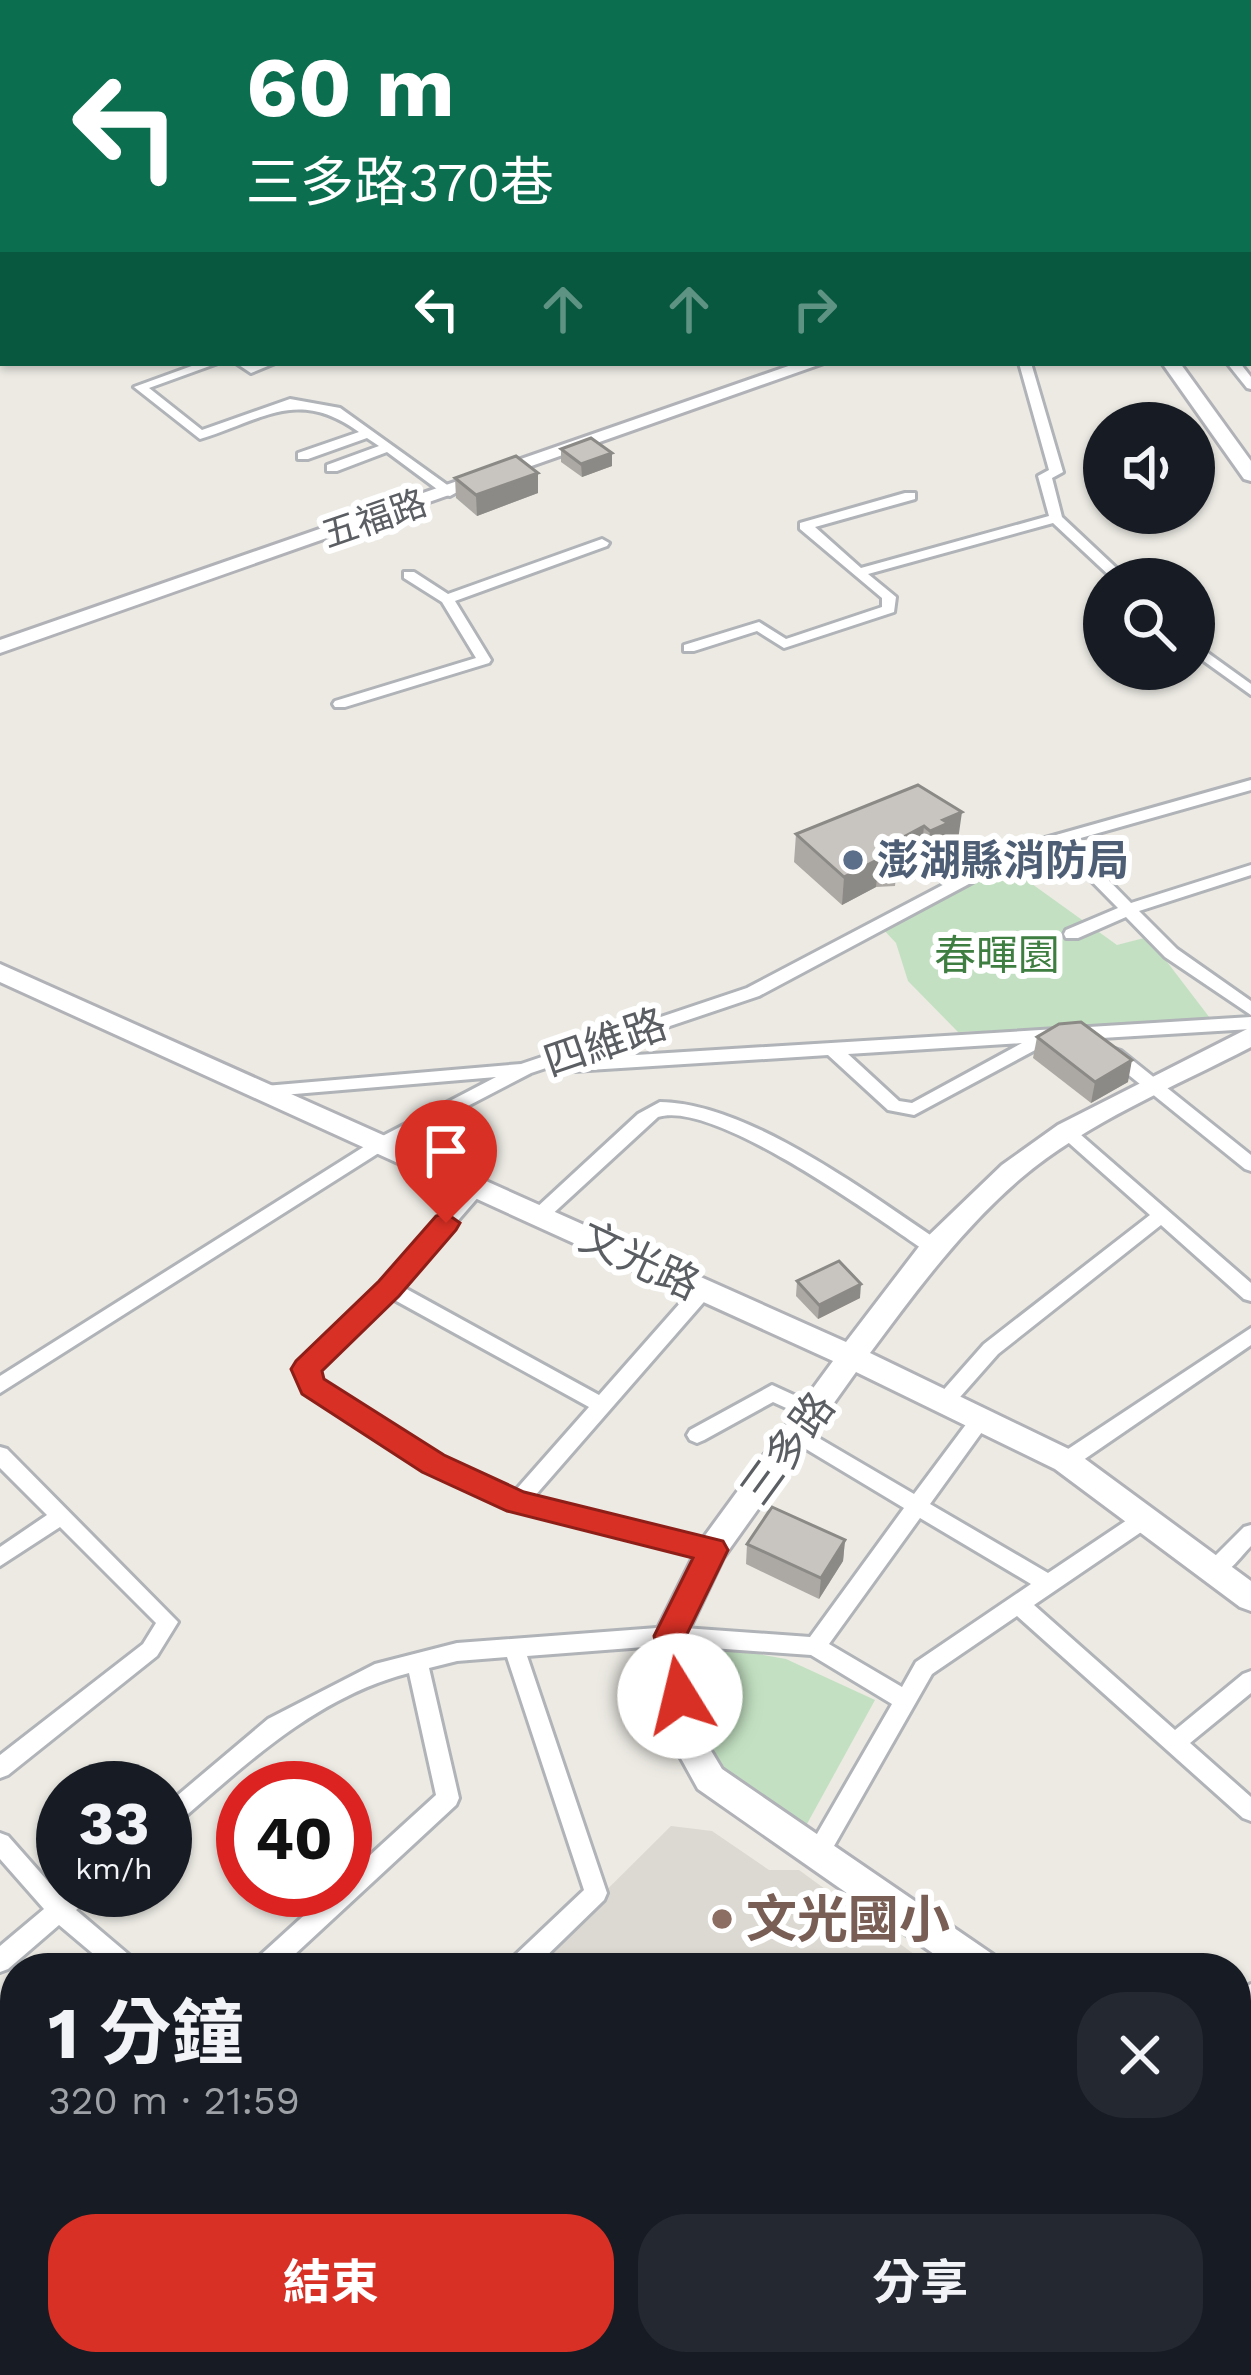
<!DOCTYPE html>
<html lang="zh-TW">
<head>
<meta charset="utf-8">
<style>
	:root { --surface:#171b24; --page:#242831; --text:#f1f3f6; --muted:#9ea1a6; --accent:#d93025 }
	body { margin:0; font-family:"Work Sans","Noto Sans TC",sans-serif; background:var(--page); color:var(--text); height:100vh; display:flex; flex-direction:column; font-size:45px; white-space:nowrap }
	* { box-sizing:border-box; margin:0 }
	p { font-size:39px; color:var(--muted) }
	.icon { flex:none; width:66px; height:66px; fill:none; stroke:currentColor; stroke-width:2; stroke-linecap:round; stroke-linejoin:round }
	.map { position:relative; flex:1; overflow:hidden }
	.drawer { position:absolute; left:0px; top:1953px; width:1251px; height:423px; display:flex; flex-direction:column; background:var(--surface); border-radius:48px 48px 0 0; box-shadow:0 3px 9px #0004 }
	.drawer>* { flex:none }
	.banner { position:absolute; left:0px; top:0px; width:1251px; height:366px; box-shadow:0 3px 9px #0004; background:#0b6e4f; color:#fff; overflow:hidden }
	.buttons { position:absolute; left:1083px; top:402px; display:grid; gap:24px }
	.buttons a { display:grid; place-items:center; width:132px; height:132px; border-radius:50%; background:var(--surface); box-shadow:0 3px 9px #0004; font-size:60px }
	.speed { position:absolute; left:36px; top:1761px; display:flex; gap:24px; font-size:60px; font-weight:700; text-align:center }
	.speed>* { display:grid; place-content:center; width:156px; height:156px; border-radius:50%; background:var(--surface); box-shadow:0 3px 9px #0004; line-height:1 }
	.speed small { font-size:30px; font-weight:400 }
	.speed .limit { border:18px solid #d22; background:#fff; color:#111 }
	.pin { position:absolute; display:grid; place-items:center; width:102px; height:102px; color:#fff; margin:-123px -51px; border-radius:50% 50% 50% 0; rotate:-45deg; box-shadow:0 0 12px #0007 }
	.pin .icon { rotate:45deg }
	.me { position:absolute; width:132px; margin:-66px; rotate:351deg; stroke-linejoin:round; filter:drop-shadow(0 0 9px #0008) }
	.turn { display:flex; align-items:center; gap:42px; height:252px; padding:0 48px; font-size:54px }
	.turn .icon { width:156px; height:156px; stroke-width:2.5 }
	.turn b { display:block; font-size:84px; line-height:102px }
	.lanes { display:flex; align-items:center; height:114px; padding:0 48px; background:#0003; justify-content:center; gap:60px; direction:ltr }
	.lanes .off { opacity:.35 }
	.round { display:grid; place-items:center; flex:none; width:126px; height:126px; border-radius:48px; background:var(--page) }
	.summary { display:flex; align-items:center; justify-content:space-between; height:204px; padding:0 48px }
	h1 { font-size:72px; font-weight:700; line-height:90px }
	.cta { display:flex; gap:24px; margin-top:auto; padding:24px 48px }
	.cta a { flex:1; height:138px; border-radius:48px; background:var(--accent); color:#fff; font-size:48px; font-weight:700; line-height:138px; text-align:center }
	.cta a+a { background:var(--page); color:var(--text) }
	.map>svg:first-child { display:block }
	.education { fill:#dcd9d2 }
	.green { fill:#c3e1c2 }
	.lines { fill:none; stroke-linecap:round; stroke-linejoin:round }
	.street-casing { stroke:#b0b3b7; stroke-width:6 }
	.secondary-casing { stroke:#b0b2b7; stroke-width:6 }
	.street { fill:#fff; fill-rule:evenodd }
	.secondary { fill:#fff; fill-rule:evenodd }
	.wall { fill:#aca9a5 }
	.shaded-wall { fill:#8c8a86 }
	.building { fill:#c8c5c0; stroke:#8c8a86; stroke-width:3 }
	.route { fill:#d93025; stroke:#8d1f18; stroke-width:3 }
	.service-dot { fill:#5c6f8a; stroke:#fff; stroke-width:4.5 }
	.education-dot { fill:#8d6e63; stroke:#fff; stroke-width:4.5 }
	.labels { text-anchor:middle; stroke-width:12; stroke-linejoin:round; paint-order:stroke }
	.far-street-label { font-size:36px; fill:#5b5e62; stroke:#fff }
	.service-label { font-size:42px; font-weight:bold; fill:#4e5e75; stroke:#fff; text-anchor:start }
	.park-label { font-size:42px; fill:#3e7e40; stroke:#fff }
	.street-label { font-size:42px; fill:#5b5e62; stroke:#fff }
	.near-education-label { font-size:51px; font-weight:bold; fill:#785e54; stroke:#fff; text-anchor:start }
</style>
</head>
<body>
<div class="map">
<svg width="1251" height="2375" viewBox="0 0 1251 2375">
	<rect width="100%" height="100%" fill="#eceae3"/>
	<polygon class="education" points="671,1826 712,1831 769,1870 799,1870 933,1968 528,1968"/>
	<g class="green">
		<polygon points="1004,864 1117,945 1148,937 1213,1022 958,1032 908,981 896,943 882,928"/>
		<path d="M698 1643 786 1659 875 1700 802 1833C711 1770 677 1765 698 1643Z"/>
	</g>
	<g class="lines">
		<g class="street-casing">
			<g id="street">
				<polygon points="155,0 168,0 172,3 159,3"/>
				<polygon points="238,0 251,0 254,3 241,3"/>
				<polygon points="534,0 547,0 551,3 538,3"/>
				<polygon points="661,0 677,0 672,3 656,3"/>
				<polygon points="793,0 808,0 813,3 798,3"/>
				<path d="M200 363H218L149 388 202 430 290 399 340 408 457 492 450 496 445 495 387 452 337 471H327V465L379 446 367 438 308 459H298V453L359 432C297 387 263 420 200 439L134 387Z"/>
				<polygon points="236,363 275,363 251,373"/>
				<polygon points="1019,363 1031,363 1063,472 1052,478 1062,517 1128,579 1113,579 1053,523 868,574 896,597 894,612 784,648 757,631 694,651 684,651 684,645 759,622 786,639 882,607 882,598 800,529 800,523 905,493 915,493 915,499 815,527 861,568 1049,516 1038,476 1049,470"/>
				<polygon points="1227,363 1240,363 1251,377 1251,389 1247,388"/>
				<polygon points="602,539 609,543 607,546 455,601 491,660 489,663 345,707 335,707 333,704 335,701 476,658 442,602 404,578 404,572 414,572 448,594"/>
				<polygon points="1194,643 1251,684 1251,695 1194,654"/>
				<path d="M1251 780V790L1070 841 1131 903 1251 865V875L1139 911 1177 949 1251 1001V1015L1165 957 1126 917 1078 938H1066L1064 934 1066 930 1118 908 1056 845 1029 852 759 996 572 1059 1251 1017V1029L1052 1041 914 1115 888 1110 828 1055 557 1072 549 1067 531 1073 385 1149 0 1393V1376L373 1141 496 1077 271 1096 262 1090 265 1086 521 1064 747 988 1017 846ZM1022 1043 912 1103 899 1101 848 1054Z"/>
				<polygon points="1115,1049 1121,1051 1251,1155 1251,1171 1245,1169 1109,1059 1106,1055 1109,1051"/>
				<path d="M660 1102C749 1103 867 1193 941 1242L943 1247 941 1252H927C877 1218 714 1099 658 1117L547 1219H535L532 1214 535 1209 638 1114Z"/>
				<polygon points="1067,1126 1073,1128 1251,1283 1251,1301 1244,1299 1161,1225 998,1354 953,1405 939,1405 936,1400 939,1395 984,1344 1150,1215 1061,1136 1058,1132 1061,1128"/>
				<path d="M474 1184 483 1190 480 1195 401 1286 599 1395 696 1285H710L712 1290 710 1295 533 1498 712 1542 719 1544 722 1550 719 1556 712 1558 510 1508 426 1469 305 1391 296 1369 299 1364 382 1283 468 1185ZM391 1298 589 1407 514 1492 440 1457 320 1381 316 1371Z"/>
				<polygon points="1251,1328 1251,1345 1073,1467 1066,1469 1059,1467 1056,1461 1059,1455"/>
				<polygon points="772,1385 820,1407 823,1412 820,1417 806,1417 773,1402 704,1440 697,1443 690,1440 687,1435 690,1430"/>
				<path d="M980 1412 987 1415 990 1420 987 1425 930 1504 1048 1573 1139 1512 1146 1510 1153 1512 1156 1518 1153 1524 1034 1605 1175 1730 1243 1674 1251 1671V1693L1190 1743 1251 1797V1821L1243 1818 1017 1616 932 1674 826 1860 818 1863 810 1860 807 1853 810 1846 892 1704 811 1655 670 1645 527 1656 607 1893 604 1900 534 1968H506L510 1960 584 1890 507 1657 457 1661 429 1668 459 1798 456 1805 280 1968H251L255 1960 332 1890H345V1878L436 1795 409 1673C315 1697 244 1766 173 1827L165 1830V1806L268 1719 375 1664 457 1643 670 1627 810 1637 904 1508 791 1440 788 1435 791 1430 798 1427 805 1430 914 1494 973 1415ZM920 1518 1031 1584 916 1662 902 1687 829 1644Z"/>
				<polygon points="0,1447 7,1449 178,1622 157,1656 8,1775 0,1778 0,1755 143,1644 156,1623 60,1527 0,1566 0,1547 47,1515 0,1468"/>
				<path d="M1251 1525V1546C1239 1558 1224 1582 1206 1577L1203 1571 1206 1565 1244 1527Z"/>
				<polygon points="0,1833 8,1836 60,1895 66,1890 94,1890 91,1897 76,1910 135,1960 139,1968 110,1968 59,1925 8,1969 0,1972 0,1946 44,1909 0,1859"/>
				<polygon points="1251,1984 1251,2009 1236,2017 1236,1992"/>
				<polygon points="1251,2179 1251,2206 1236,2214 1236,2187"/>
				<polygon points="784,2361 812,2361 805,2375 778,2375"/>
				<path d="M1022 2361H1057C1049 2375 1030 2375 1012 2375L1016 2366Z"/>
			</g>
		</g>
		<g class="secondary-casing">
			<g id="secondary">
				<rect x="1248" y="261" width="3" height="10"/>
				<polygon points="797,363 824,363 0,653 0,640"/>
				<polygon points="1162,363 1180,363 1251,461 1251,481 1244,479"/>
				<path d="M0 964 846 1342 924 1240 1002 1165 1058 1125 1251 1027V1047C1174 1087 1087 1122 1020 1179 961 1230 916 1291 870 1353L1077 1453 1251 1581V1611L1240 1607 1055 1469 856 1372 723 1558 686 1636 704 1739 722 1769 995 1956 1001 1968H954L698 1789 672 1742 654 1636 701 1541 833 1361 0 982Z"/>
				<polygon points="1236,2196 1251,2204 1251,2250 1236,2243"/>
				<polygon points="0,2269 15,2275 15,2317 0,2311"/>
				<polygon points="483,2361 558,2361 564,2375 490,2375"/>
			</g>
		</g>
		<use href="#street" class="street"/>
		<use href="#secondary" class="secondary"/>
	</g>
	<g class="wall">
		<polygon points="970,0 1012,0 1009,3 969,3"/>
		<polygon points="561,449 612,453 612,466 582,477 561,462"/>
		<polygon points="455,478 538,493 477,516 456,498"/>
		<polygon points="918,785 958,840 946,845 945,851 927,859 921,854 897,867 895,886 876,887 842,905 794,862 796,834"/>
		<polygon points="1037,1037 1128,1082 1091,1103 1033,1058"/>
		<polygon points="797,1281 860,1298 818,1319 796,1296"/>
		<polygon points="845,1540 843,1561 819,1599 746,1564 747,1544"/>
	</g>
	<g class="shaded-wall">
		<polygon points="612,453 612,466 582,477 581,464"/>
		<polygon points="538,473 538,493 477,516 476,495"/>
		<polygon points="962,812 958,840 946,845 945,851 927,859 930,831 943,820"/>
		<polygon points="924,826 921,854 897,867 896,841"/>
		<polygon points="879,859 876,887 842,905 844,877"/>
		<polygon points="1132,1060 1128,1082 1091,1103 1095,1082"/>
		<polygon points="861,1284 860,1298 818,1319 819,1305"/>
		<polygon points="845,1540 843,1561 819,1599 821,1578"/>
	</g>
	<g class="building">
		<polygon points="591,438 612,453 581,464 561,449"/>
		<polygon points="516,456 538,473 476,495 455,478"/>
		<polygon points="918,785 962,812 943,820 948,823 930,831 924,826 896,841 898,858 879,859 844,877 796,834"/>
		<polygon points="1081,1022 1132,1060 1095,1082 1037,1037 1059,1024"/>
		<polygon points="839,1261 861,1284 819,1305 797,1281"/>
		<polygon points="772,1507 845,1540 821,1578 747,1544"/>
	</g>
	<polygon class="route" points="446,1213 460,1223 456,1230 399,1296 322,1371 324,1379 444,1455 524,1492 723,1541 728,1550 686,1636 696,1696 691,1706 668,1706 654,1636 693,1558 507,1511 422,1472 302,1394 291,1369 296,1361 379,1281 436,1216"/>
	<circle class="service-dot" cx="853" cy="860" r="12"/>
	<circle class="education-dot" cx="722" cy="1919" r="12"/>
	<g class="labels">
		<g class="far-street-label">
			<text transform="translate(374 518) rotate(-19)" y="13">五福路</text>
		</g>
		<g class="service-label">
			<text x="877" y="875">澎湖縣消防局</text>
		</g>
		<g class="park-label">
			<text x="997" y="970">春暉園</text>
		</g>
		<g class="street-label">
			<text transform="translate(605 1042) rotate(-19)" y="15">四維路</text>
			<text transform="translate(640 1260) rotate(25)" y="15">文光路</text>
			<text transform="translate(787 1448) rotate(-54)" y="15">三多路</text>
		</g>
		<g class="near-education-label">
			<text x="746" y="1937">文光國小</text>
		</g>
	</g>
</svg>
<div class="buttons">
<a><svg class="icon" aria-label="sound" viewBox="0 0 24 24"><path d="M4 9h4l5-4v14l-5-4H4zM17 9q2 3 0 6"/></svg></a>
<a><svg class="icon" aria-label="search" viewBox="0 0 24 24"><circle cx="10" cy="10" r="6"/><path d="M15 15l6 6"/></svg></a>
</div>
<div class="speed"><div>33<small>km/h</small></div><div class="limit">40</div></div>
<div class="pin" style="left:446px;top:1223px;background:#d93025"><svg class="icon" aria-label="arrive" viewBox="0 0 24 24"><path d="M6 21V4h12l-3 4 3 4H6"/></svg></div>
<svg class="me" style="left:680px;top:1696px" viewBox="-20 -20 40 40"><circle r="19" fill="#fff"/><path d="M0-13L10 11 0 6-10 11z" fill="#d93025"/></svg>
<div class="banner">
<div class="turn"><svg class="icon" aria-label="left" viewBox="0 0 24 24"><path d="M17 20v-9H6M10 6l-5 5 5 5"/></svg><div><b>60 m</b>三多路370巷</div></div>
<div class="lanes"><svg class="icon" aria-label="left" viewBox="0 0 24 24"><path d="M17 20v-9H6M10 6l-5 5 5 5"/></svg><svg class="icon off" aria-label="ahead" viewBox="0 0 24 24"><path d="M12 20V5M6 11l6-6 6 6"/></svg><svg class="icon off" aria-label="ahead" viewBox="0 0 24 24"><path d="M12 20V5M6 11l6-6 6 6"/></svg><svg class="icon off" aria-label="right" viewBox="0 0 24 24"><path d="M7 20v-9h11M14 6l5 5-5 5"/></svg></div>
</div>
<section class="drawer">
<div class="summary"><div><h1>1 分鐘</h1><p>320 m · 21:59</p></div><a class="round"><svg class="icon" aria-label="close" viewBox="0 0 24 24"><path d="M6 6l12 12M18 6L6 18"/></svg></a></div>
<div class="cta"><a>結束</a><a>分享</a></div>
</section>
</div>
</body>
</html>
